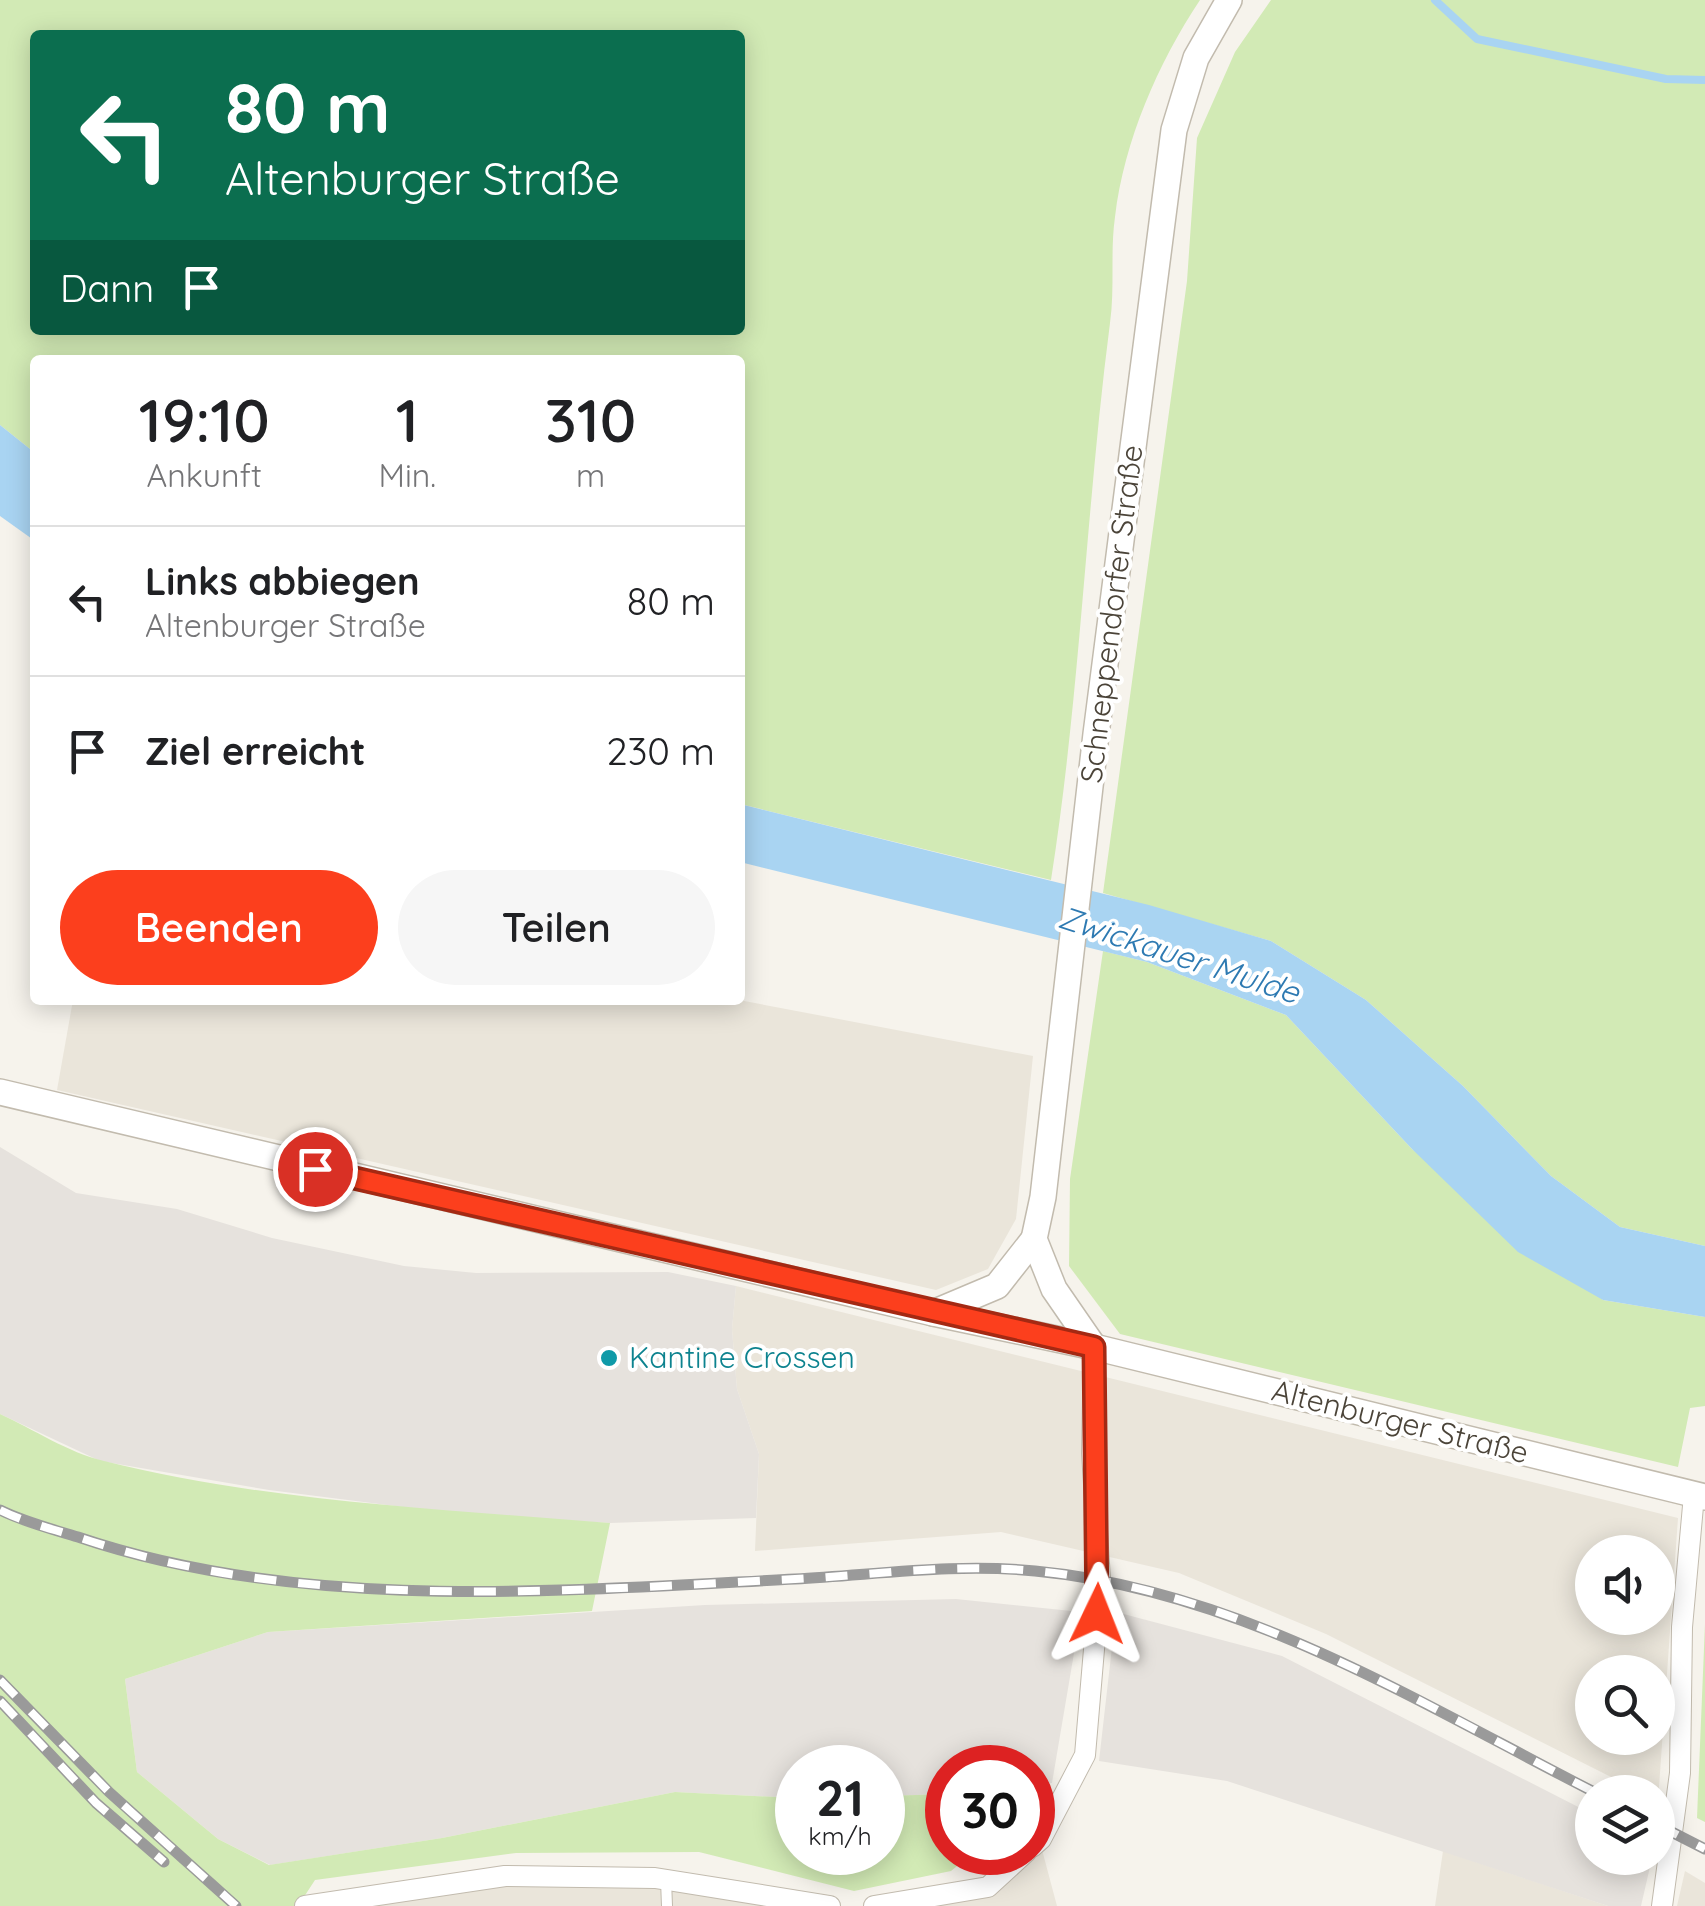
<!DOCTYPE html>
<html lang="de">
<head>
<meta charset="utf-8">
<style>
	:root { --surface:#fff; --page:#f6f6f6; --text:#202124; --muted:#757577; --line:#e0e0e0; --accent:#fc3f1d }
	body { margin:0; font-family:Quicksand,sans-serif; background:var(--page); color:var(--text); height:100vh; display:flex; flex-direction:column; font-size:38px; white-space:nowrap }
	* { box-sizing:border-box; margin:0 }
	p { font-size:32px; color:var(--muted) }
	.icon { flex:none; width:55px; height:55px; fill:none; stroke:currentColor; stroke-width:2; stroke-linecap:round; stroke-linejoin:round }
	.map { position:relative; flex:1; overflow:hidden }
	.drawer { position:absolute; left:30px; top:355px; width:715px; height:650px; display:flex; flex-direction:column; background:var(--surface); border-radius:10px; box-shadow:0 5px 25px #0003 }
	.drawer>* { flex:none }
	.banner { position:absolute; left:30px; top:30px; width:715px; height:305px; border-radius:10px; box-shadow:0 5px 25px #0003; background:#0b6e4f; color:#fff; overflow:hidden }
	.buttons { position:absolute; left:1575px; top:1535px; display:grid; gap:20px }
	.buttons a { display:grid; place-items:center; width:100px; height:100px; border-radius:50%; background:var(--surface); box-shadow:0 5px 25px #0003; font-size:50px }
	.speed { position:absolute; left:775px; top:1745px; display:flex; gap:20px; font-size:50px; font-weight:700; text-align:center }
	.speed>* { display:grid; place-content:center; width:130px; height:130px; border-radius:50%; background:var(--surface); box-shadow:0 5px 25px #0003; line-height:1 }
	.speed small { font-size:25px; font-weight:400 }
	.speed .limit { border:15px solid #d22; background:#fff; color:#111 }
	.pin { position:absolute; display:grid; place-items:center; width:85px; height:85px; color:#fff; margin:-42px; border:5px solid #fff; border-radius:50%; box-shadow:0 2px 10px #0007 }
	.me { position:absolute; width:110px; margin:-55px; rotate:2deg; stroke-linejoin:round; filter:drop-shadow(0 0 8px #0008) }
	.turn { display:flex; align-items:center; gap:35px; height:210px; padding:0 30px; font-size:45px }
	.turn .icon { width:130px; height:130px; stroke-width:2.5 }
	.turn b { display:block; font-size:70px; line-height:85px }
	.then { display:flex; align-items:center; height:95px; padding:0 30px; background:#0003; gap:20px; font-size:38px }
	.eta { display:flex; justify-content:space-evenly; align-items:center; height:170px; text-align:center }
	.eta b { font-size:60px; font-weight:600; line-height:70px }
	.action { display:flex; gap:20px; margin-top:auto; padding:20px 30px }
	.action a { flex:1; height:115px; border-radius:60px; background:var(--accent); color:#fff; font-size:40px; font-weight:600; line-height:115px; text-align:center }
	.action a+a { background:var(--page); color:var(--text) }
	ul { padding:0; list-style:none }
	li { display:flex; align-items:center; gap:30px; height:150px; padding:0 30px; border-top:2px solid var(--line) }
	li div { flex:1 }
	li b { display:block; font-size:38px }
	li em { font-style:normal }
	.map>svg:first-child { display:block }
	.residential { fill:#eae5da; fill-rule:evenodd }
	.industrial { fill:#e6e2dd }
	.green { fill:#d2eab5; fill-rule:evenodd }
	.water { fill:#a9d4f2 }
	.lines { fill:none; stroke-linecap:round; stroke-linejoin:round }
	.stream { stroke:#a9d4f2; stroke-width:8 }
	.service-casing { stroke:#c2bbae; stroke-width:12 }
	.minor-casing { stroke:#c2bbae; stroke-width:22 }
	.tertiary-casing { stroke:#c2bbae; stroke-width:28 }
	.service { stroke:#fff; stroke-width:10 }
	.minor { stroke:#fff; stroke-width:20 }
	.tertiary { stroke:#fff; stroke-width:25 }
	.rail-casing { stroke:#9a9a9a; stroke-width:11 }
	.rail { stroke:#fff; stroke-width:8; stroke-dasharray:22; stroke-linecap:butt }
	.route-casing { stroke:#a42913; stroke-width:25 }
	.route { stroke:#fc3f1d; stroke-width:18 }
	.culture-dot { fill:#0f9aa8; stroke:#fff; stroke-width:4 }
	.labels { text-anchor:middle; stroke-width:8; stroke-linejoin:round; paint-order:stroke }
	.street-label { font-size:30px; fill:#4b4439; stroke:#fff }
	.culture-label { font-size:30px; fill:#0d838f; stroke:#fff; text-anchor:start }
	.water-label { font-size:32px; font-style:italic; fill:#2e7ab2; stroke:#fff }
</style>
</head>
<body>
<div class="map">
<svg width="1705" height="1906" viewBox="0 0 1705 1906">
	<rect width="100%" height="100%" fill="#f6f3ec"/>
	<g class="residential">
		<polygon points="73,1000 739,1000 1033,1056 1016,1219 988,1269 936,1290 57,1090"/>
		<path d="M736 1286 1678 1518 1658 1801V1792H1641L1326 1634 1179 1573 1001 1532 755 1551 759 1454 737 1389 732 1329ZM1592 1552H1658V1618H1592ZM1592 1672H1658V1738H1592Z"/>
		<polygon points="1041,1846 1057,1906 936,1906 990,1894"/>
		<polygon points="1443,1851 1608,1906 1435,1906"/>
		<polygon points="1685,1871 1705,1883 1705,1906 1677,1906"/>
		<polygon points="547,1882 653,1885 780,1906 366,1906 460,1889"/>
	</g>
	<g class="industrial">
		<polygon points="0,1147 76,1193 177,1209 272,1238 404,1266 476,1273 668,1272 736,1286 732,1329 737,1389 759,1454 756,1518 610,1523 466,1515 269,1490 100,1461 0,1414"/>
		<polygon points="956,1599 1081,1612 1052,1783 1033,1785 1032,1768 948,1768 947,1794 883,1796 882,1768 798,1768 797,1798 675,1792 442,1838 270,1865 218,1839 137,1772 125,1679 268,1632 705,1605"/>
		<polygon points="1116,1612 1282,1656 1592,1814 1592,1858 1652,1858 1641,1906 1608,1906 1227,1781 1099,1761"/>
	</g>
	<g class="green">
		<path d="M0 0H1200C1158 63 1124 141 1115 217 1110 252 1115 288 1110 323 1086 508 1080 696 1051 880L740 804V360H35V453L0 425ZM35 35H740V330H35Z"/>
		<polygon points="1271,0 1705,0 1705,1246 1620,1227 1551,1176 1463,1086 1366,1000 1271,941 1103,893 1187,281 1197,138 1235,52"/>
		<polygon points="1103,951 1147,962 1286,1015 1412,1149 1603,1300 1705,1317 1705,1406 1690,1408 1678,1467 1120,1334 1069,1266 1070,1179"/>
		<path d="M0 1414C33 1429 69 1453 104 1461 268 1502 442 1509 610 1523L592 1611 268 1632 125 1679 137 1772 218 1839 269 1865 442 1838 675 1792 797 1798 798 1852H882L883 1796 947 1794 948 1852 973 1853 951 1871 854 1891 699 1852 516 1853 315 1880 298 1906H0Z"/>
		<polygon points="1705,1624 1705,1822 1697,1818"/>
	</g>
	<g class="water">
		<polygon points="0,425 35,453 35,541 0,516"/>
		<polygon points="740,804 1149,905 1271,941 1366,1000 1463,1086 1551,1176 1620,1227 1705,1246 1705,1317 1603,1300 1518,1252 1412,1149 1286,1015 1147,962 740,862"/>
	</g>
	<g class="lines">
		<polyline class="stream" points="1435,0 1477,39 1666,79 1705,80"/>
		<g class="service-casing">
			<polyline id="service" points="666,1880 667,1906"/>
		</g>
		<g class="minor-casing">
			<g id="minor">
				<polyline points="1032,1847 1041,1839 1085,1755 1100,1579 1092,1453 1094,1347"/>
				<polyline points="305,1906 505,1876 655,1878 830,1906"/>
				<polyline points="874,1906 988,1887 1026,1852"/>
				<polyline points="1662,1906 1680,1773 1682,1627 1694,1495"/>
			</g>
		</g>
		<g class="tertiary-casing">
			<g id="tertiary">
				<polyline points="0,1092 933,1313 1094,1347 1705,1497"/>
				<polyline points="933,1313 997,1286 1034,1239"/>
				<polyline points="1094,1347 1054,1289 1034,1239 1043,1197 1096,734 1174,130 1196,58 1229,0"/>
			</g>
		</g>
		<use href="#service" class="service"/>
		<use href="#minor" class="minor"/>
		<use href="#tertiary" class="tertiary"/>
		<g class="rail-casing">
			<g id="rail">
				<path d="M0 1510C24 1522 52 1529 78 1537 302 1613 562 1591 795 1579 875 1575 954 1563 1035 1571 1239 1590 1416 1701 1594 1792"/>
				<polyline points="0,1680 109,1792 236,1906"/>
				<polyline points="0,1701 96,1803 164,1862"/>
				<polyline points="1658,1825 1705,1849"/>
			</g>
		</g>
		<use href="#rail" class="rail"/>
	</g>
	<g class="lines">
		<g class="route-casing">
			<polyline id="route" points="315,1169 1094,1347 1097,1614"/>
		</g>
		<use href="#route" class="route"/>
	</g>
	<circle class="culture-dot" cx="609" cy="1358" r="10"/>
	<g class="labels">
		<g class="street-label">
			<text transform="translate(1112 614) rotate(-83)" y="10">Schneppendorfer Straße</text>
			<text transform="translate(1400 1422) rotate(14)" y="10">Altenburger Straße</text>
		</g>
		<g class="culture-label">
			<text x="629" y="1368">Kantine Crossen</text>
		</g>
		<g class="water-label">
			<text transform="translate(1179 955) rotate(18)" y="11">Zwickauer Mulde</text>
		</g>
	</g>
</svg>
<div class="buttons">
<a><svg class="icon" aria-label="sound" viewBox="0 0 24 24"><path d="M4 9h4l5-4v14l-5-4H4zM17 9q2 3 0 6"/></svg></a>
<a><svg class="icon" aria-label="search" viewBox="0 0 24 24"><circle cx="10" cy="10" r="6"/><path d="M15 15l6 6"/></svg></a>
<a><svg class="icon" aria-label="layers" viewBox="0 0 24 24"><path d="M12 4l9 5-9 5-9-5zM3 14l9 5 9-5"/></svg></a>
</div>
<div class="speed"><div>21<small>km/h</small></div><div class="limit">30</div></div>
<div class="pin" style="left:315px;top:1169px;background:#d93025"><svg class="icon" aria-label="arrive" viewBox="0 0 24 24"><path d="M6 21V4h12l-3 4 3 4H6"/></svg></div>
<svg class="me" style="left:1097px;top:1614px" viewBox="-20 -20 40 40"><path d="M0-17L14 15 0 8-14 15z" fill="#fc3f1d" stroke="#fff" stroke-width="4"/></svg>
<div class="banner">
<div class="turn"><svg class="icon" aria-label="left" viewBox="0 0 24 24"><path d="M17 20v-9H6M10 6l-5 5 5 5"/></svg><div><b>80 m</b>Altenburger Straße</div></div>
<div class="then">Dann<svg class="icon" aria-label="arrive" viewBox="0 0 24 24"><path d="M6 21V4h12l-3 4 3 4H6"/></svg></div>
</div>
<section class="drawer">
<div class="eta">
<div><b>19:10</b><p>Ankunft</p></div>
<div><b>1</b><p>Min.</p></div>
<div><b>310</b><p>m</p></div>
</div>
<ul>
<li><svg class="icon" aria-label="left" viewBox="0 0 24 24"><path d="M17 20v-9H6M10 6l-5 5 5 5"/></svg><div><b>Links abbiegen</b><p>Altenburger Straße</p></div><em>80 m</em></li>
<li><svg class="icon" aria-label="arrive" viewBox="0 0 24 24"><path d="M6 21V4h12l-3 4 3 4H6"/></svg><div><b>Ziel erreicht</b></div><em>230 m</em></li>
</ul>
<div class="action"><a>Beenden</a><a>Teilen</a></div>
</section>
</div>
</body>
</html>
